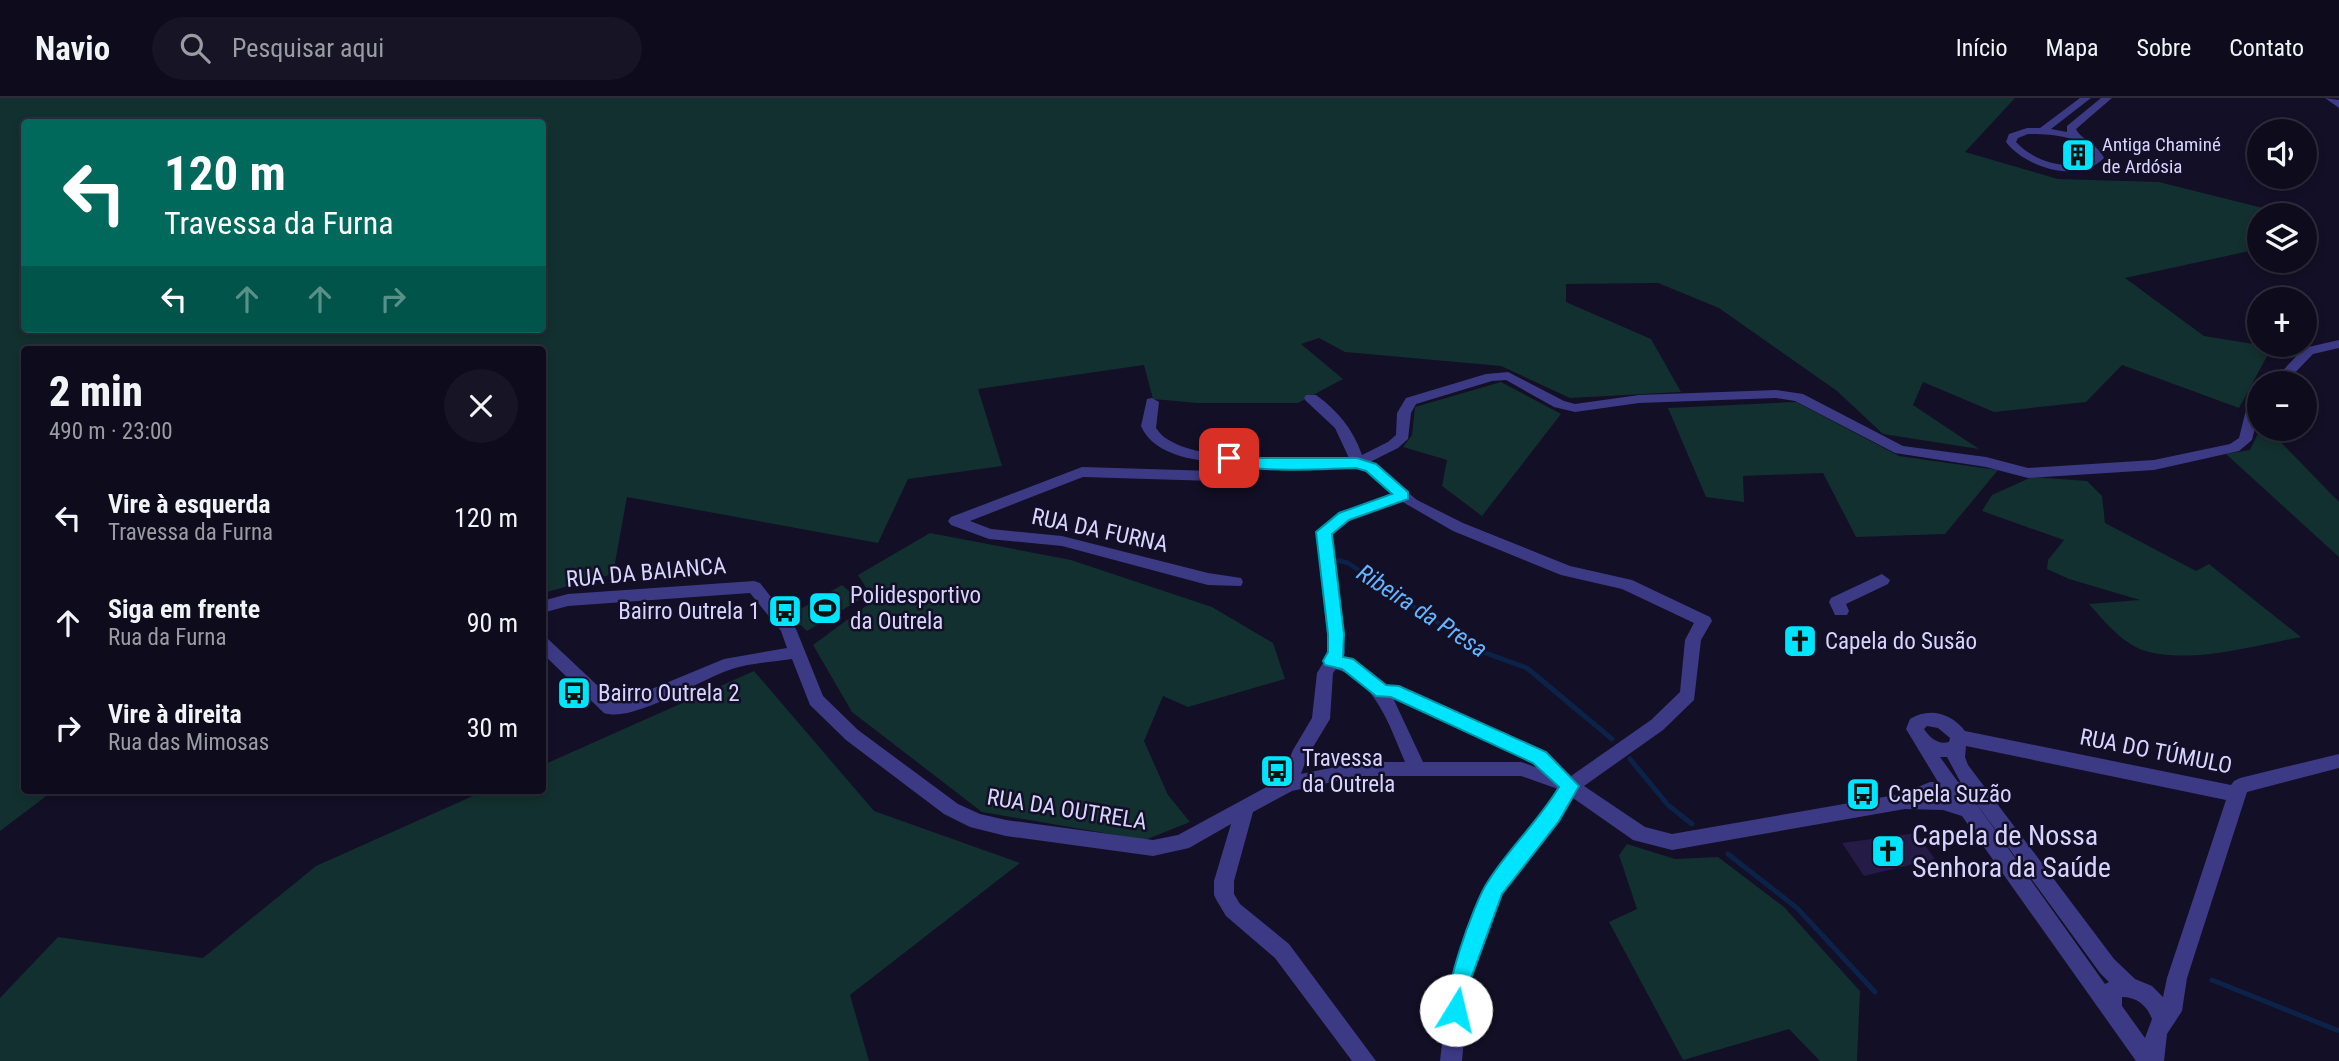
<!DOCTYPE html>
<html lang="pt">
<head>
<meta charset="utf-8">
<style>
	:root { --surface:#0e0b1c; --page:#171425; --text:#f1f3f6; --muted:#9b9ba3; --line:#2e2b3b }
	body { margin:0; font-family:"Roboto Condensed",sans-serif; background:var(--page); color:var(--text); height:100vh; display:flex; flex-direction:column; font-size:26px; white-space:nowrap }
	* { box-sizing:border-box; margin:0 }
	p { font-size:23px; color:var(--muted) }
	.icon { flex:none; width:38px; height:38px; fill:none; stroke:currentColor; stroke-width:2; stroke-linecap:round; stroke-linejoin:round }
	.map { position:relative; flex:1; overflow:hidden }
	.details { position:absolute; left:21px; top:248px; width:525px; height:448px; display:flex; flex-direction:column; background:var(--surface); border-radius:7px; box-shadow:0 4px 10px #0003,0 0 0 2px var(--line) }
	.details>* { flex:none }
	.banner { position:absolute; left:21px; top:21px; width:525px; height:214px; border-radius:7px; box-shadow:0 4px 10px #0003,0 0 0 2px var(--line); background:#00695c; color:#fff; overflow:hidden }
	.fabs { position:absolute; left:2247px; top:21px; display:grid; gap:14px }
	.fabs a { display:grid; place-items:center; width:70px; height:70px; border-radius:50%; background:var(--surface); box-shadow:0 4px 10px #0003,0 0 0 2px var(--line); font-size:35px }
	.pin { position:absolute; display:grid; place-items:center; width:60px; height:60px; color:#fff; margin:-30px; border-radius:14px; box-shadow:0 4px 10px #0006 }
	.me { position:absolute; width:77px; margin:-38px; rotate:9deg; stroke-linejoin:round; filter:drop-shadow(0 0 5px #0008) }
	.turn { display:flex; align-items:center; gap:24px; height:147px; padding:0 28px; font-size:32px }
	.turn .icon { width:91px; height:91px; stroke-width:2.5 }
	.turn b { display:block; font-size:49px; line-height:60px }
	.lanes { display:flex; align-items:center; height:66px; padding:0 28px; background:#0003; justify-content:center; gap:35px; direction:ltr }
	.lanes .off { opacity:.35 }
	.round { display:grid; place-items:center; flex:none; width:74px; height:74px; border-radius:37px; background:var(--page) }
	.summary { display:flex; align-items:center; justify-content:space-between; height:119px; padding:0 28px }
	h1 { font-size:42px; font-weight:800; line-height:52px }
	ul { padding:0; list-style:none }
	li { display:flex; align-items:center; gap:21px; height:105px; padding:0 28px }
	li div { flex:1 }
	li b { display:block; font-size:26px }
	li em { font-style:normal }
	header { display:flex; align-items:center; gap:42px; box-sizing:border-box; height:98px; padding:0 35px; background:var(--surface); border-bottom:2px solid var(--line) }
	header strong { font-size:33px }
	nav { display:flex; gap:38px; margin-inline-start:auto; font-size:24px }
	.search { width:490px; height:63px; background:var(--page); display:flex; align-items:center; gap:18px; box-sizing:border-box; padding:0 24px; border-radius:38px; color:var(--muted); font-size:26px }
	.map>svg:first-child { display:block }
	.green { fill:#12302f; fill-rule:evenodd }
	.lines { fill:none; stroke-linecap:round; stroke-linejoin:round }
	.stream-far1 { stroke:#0c2248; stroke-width:4.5 }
	.stream { stroke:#0c2248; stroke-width:5 }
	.building { fill:#241b47 }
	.minor { fill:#3d3a85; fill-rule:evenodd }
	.route { fill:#00e5ff; stroke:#0095a6; stroke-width:2 }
	.labels { text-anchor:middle; stroke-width:5; stroke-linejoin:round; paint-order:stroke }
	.far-poi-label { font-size:19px; fill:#d9d4ff; stroke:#130f26; text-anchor:start }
	.street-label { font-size:23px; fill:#d9d4ff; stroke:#130f26 }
	.poi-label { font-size:23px; fill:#d9d4ff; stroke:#130f26; text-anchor:start }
	.water-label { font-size:24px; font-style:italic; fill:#62b6ff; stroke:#130f26 }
	.near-poi-label { font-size:28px; fill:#d9d4ff; stroke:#130f26; text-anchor:start }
</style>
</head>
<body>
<header>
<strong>Navio</strong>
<div class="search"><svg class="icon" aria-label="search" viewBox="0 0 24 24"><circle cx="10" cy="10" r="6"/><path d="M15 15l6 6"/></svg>Pesquisar aqui</div>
<nav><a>Início</a><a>Mapa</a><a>Sobre</a><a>Contato</a></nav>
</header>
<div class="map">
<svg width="2339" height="963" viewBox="0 0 2339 963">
	<rect width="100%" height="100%" fill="#130f26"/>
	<g class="green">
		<path d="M0 0H2015L1965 54 2058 81 2159 84 2291 117H2259V151L2125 180 2204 238 2272 249 2239 310 2122 267 2086 304 1994 314 1923 284 1913 307 1979 351 1883 336 1837 293 1719 210 1658 185 1566 186V204L1651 241 1681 294 1570 300 1501 268 1345 254 1319 240 1301 246 1343 281 1298 305H1197L1153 301 1144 267 978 291 1002 368 908 381 878 445 627 399 613 476 543 495 542 252H24V693H53L0 733ZM24 24H542V231H24Z"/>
		<polygon points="1501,284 1561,316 1482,418 1442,388 1447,362 1403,349 1412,337 1415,309"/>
		<polygon points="1796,304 1899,358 1998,372 1945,436 1856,439 1823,375 1743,378 1744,404 1706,399 1668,310"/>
		<polygon points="2260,331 2269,332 2339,404 2339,459 2226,356 2250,352"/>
		<path d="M2032 379 2087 383 2102 398 2105 425 2196 473 2209 466 2301 539C2252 548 2198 565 2149 554 2124 548 2105 524 2089 506L2140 502 2069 481 2047 471 2048 462 2064 442 1982 413 1992 397Z"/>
		<polygon points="930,435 1071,462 1212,509 1273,545 1285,581 1188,609 1163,598 1144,643 1168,697 1190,724 1145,742 982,714 852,614 813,547 874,502 858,477"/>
		<polygon points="842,487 859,502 807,533 790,517"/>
		<polygon points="754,573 874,713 1020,765 850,897 869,963 0,963 0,900 58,839 203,860 316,768 484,693 542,693 543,667"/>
		<polygon points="1627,746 1675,761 1718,759 1784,809 1860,893 1857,963 1820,963 1789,931 1683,962 1609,824 1637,811 1619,757"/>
	</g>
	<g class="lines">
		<polyline class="stream-far1" points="1332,461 1348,465 1483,555"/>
		<g class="stream">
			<polyline points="1480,553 1527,570 1612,641"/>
			<polyline points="1630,661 1668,707 1692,726"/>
			<polyline points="1728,756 1797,810 1875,894"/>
			<polyline points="2212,882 2339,933"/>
		</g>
	</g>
	<g class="building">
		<polygon points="1793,531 1816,547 1807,554 1784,539"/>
		<polygon points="1916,735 1935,761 1864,778 1842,745"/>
	</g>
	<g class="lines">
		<g class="minor">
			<path d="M2080 0H2091L2051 31 2067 34V28L2101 0H2112L2076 31C2081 42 2097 45 2104 60 2079 86 2026 70 2006 44L2009 36 2027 30H2040ZM2028 36C2050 36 2083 37 2093 59 2071 76 2033 63 2016 44L2018 40Z"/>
			<polygon points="2325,0 2339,2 2339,10"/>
			<polygon points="2339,242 2339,250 2313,256 2285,285 2271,285 2304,250"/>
			<path d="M1508 274 1564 303 1575 306 1639 297 1776 292 1803 296 1903 348 1986 359 2028 370 2154 362 2230 346 2239 340 2247 308 2259 300V314L2252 342 2239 353 2154 372 2028 380 1986 369 1895 355 1795 303 1776 300 1639 305 1575 314 1554 309 1506 282 1492 283 1416 306 1411 315 1408 341 1398 350 1370 364 1376 367 1417 402 1463 425 1570 468 1632 482 1710 519 1712 523 1701 542 1694 602 1663 632 1584 688 1645 729 1672 736 1901 696 1930 684H1938L1906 631 1910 621C1929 609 1951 615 1965 633L2231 687 2234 683 2240 680 2339 656V670L2247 694 2187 880 2182 913 2167 936 2164 963H2136L1962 718 1943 712 1905 711 1672 752 1633 742 1573 700 1559 723 1502 795 1469 886 1462 963H1440L1449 886 1484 791 1558 691 1521 678H1359L1292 693 1253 714 1234 783V796L1240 806 1289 846 1376 963H1352L1275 860 1226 818 1217 803 1214 797V783L1231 726 1189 750 1153 758 1006 738 970 729 944 716 846 642 810 607 792 561C772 564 751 565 732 571 700 581 634 625 604 615L542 555V539L548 541 614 603 625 602 724 561 787 550 781 533 750 495 568 508 542 515V503L568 496 754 483 760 485 796 531 823 598 858 632 958 706 980 716 1006 722 1153 742 1178 737 1281 681 1293 652 1312 620 1317 575 1329 555 1316 434 1339 414 1392 396 1366 373 1356 370 1248 368 1230 380 1213 383 1083 379 970 423 991 431 1062 438 1208 475 1241 480 1243 484 1241 488 1208 487 1062 448 989 441 951 427 948 423 951 419 1082 369 1213 373H1222L1231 366C1201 363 1155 360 1141 328L1147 301 1152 300 1159 304 1156 330C1159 334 1163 339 1167 341 1205 366 1302 360 1349 360L1335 330 1306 303 1304 300 1306 297H1316C1338 313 1353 331 1362 357L1388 344 1396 337 1397 315 1406 300 1486 276ZM1401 403 1453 433 1561 477 1622 491 1694 525 1685 542 1680 594 1651 622 1571 678 1545 654 1399 588 1383 586 1370 573 1342 560 1345 555 1332 436 1349 422ZM1336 571C1376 583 1390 629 1405 664H1359L1301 676 1307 659 1330 621 1333 575ZM1393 600 1533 664 1538 670 1521 664H1423ZM1927 628 1938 630 1950 640 1949 644C1938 647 1930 640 1924 631ZM1966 648 2226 702 2167 880 2163 899 2152 888 2135 881 2114 861 1968 667 1965 659ZM1940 659H1947L1961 685 1958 684ZM1968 694 2100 875 2109 884 2105 886ZM2122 899C2136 899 2147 907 2152 921L2145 940 2122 908Z"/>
			<polygon points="1882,476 1890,482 1888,486 1846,506 1849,513 1847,517 1835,517 1829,504 1831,500"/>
		</g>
	</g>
	<path class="route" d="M1229 356 1244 360H1357L1376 366 1408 394V401L1349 422 1332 436 1344 536 1343 559 1353 561 1386 587 1399 588 1546 654 1579 688 1559 723 1502 796 1469 886 1464 919 1456 922 1449 919C1440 899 1474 805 1487 785 1508 751 1538 724 1559 689L1533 665 1391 599 1376 598 1342 571 1325 567 1323 563 1328 554V536L1316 434 1339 415 1392 396 1366 373 1356 370C1329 370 1239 378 1222 360Z"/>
	<defs>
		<g id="building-square" transform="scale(1.75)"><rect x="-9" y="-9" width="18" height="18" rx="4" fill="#00e5ff" stroke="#130f26"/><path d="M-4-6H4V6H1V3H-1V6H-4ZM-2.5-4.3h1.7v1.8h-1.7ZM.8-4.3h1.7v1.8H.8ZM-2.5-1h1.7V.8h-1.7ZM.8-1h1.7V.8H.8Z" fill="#111"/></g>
		<g id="stadium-square" transform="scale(1.75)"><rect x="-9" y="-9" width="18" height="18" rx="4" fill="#00e5ff" stroke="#130f26"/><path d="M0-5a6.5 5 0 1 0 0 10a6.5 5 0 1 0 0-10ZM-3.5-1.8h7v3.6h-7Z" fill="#111"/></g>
		<g id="bus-square" transform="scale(1.75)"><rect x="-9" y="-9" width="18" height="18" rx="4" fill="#00e5ff" stroke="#130f26"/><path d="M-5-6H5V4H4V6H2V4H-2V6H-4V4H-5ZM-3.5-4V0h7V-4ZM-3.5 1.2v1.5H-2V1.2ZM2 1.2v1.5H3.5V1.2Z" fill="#111"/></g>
		<g id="church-square" transform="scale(1.75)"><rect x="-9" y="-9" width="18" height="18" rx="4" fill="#00e5ff" stroke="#130f26"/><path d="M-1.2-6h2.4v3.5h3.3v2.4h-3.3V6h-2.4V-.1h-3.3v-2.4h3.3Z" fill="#111"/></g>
	</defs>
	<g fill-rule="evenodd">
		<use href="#building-square" x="2078" y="57"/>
		<use href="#stadium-square" x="825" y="510"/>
		<use href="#bus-square" x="785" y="513"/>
		<use href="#church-square" x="1800" y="543"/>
		<use href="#bus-square" x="574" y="595"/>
		<use href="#bus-square" x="1277" y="673"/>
		<use href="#bus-square" x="1863" y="696"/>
		<use href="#church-square" x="1888" y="753"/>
	</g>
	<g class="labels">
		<g class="far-poi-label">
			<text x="2102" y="53">Antiga Chaminé<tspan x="2102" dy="22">de Ardósia</tspan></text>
		</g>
		<g class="street-label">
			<text transform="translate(1100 432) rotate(12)" y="8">RUA DA FURNA</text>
			<text transform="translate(646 474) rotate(-5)" y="8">RUA DA BAIANCA</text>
			<text transform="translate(2156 653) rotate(11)" y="8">RUA DO TÚMULO</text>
			<text transform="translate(1067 711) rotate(9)" y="8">RUA DA OUTRELA</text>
		</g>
		<g class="poi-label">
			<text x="850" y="505">Polidesportivo<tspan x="850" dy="26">da Outrela</tspan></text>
			<text x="760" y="521" text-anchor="end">Bairro Outrela 1</text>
			<text x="1825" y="551">Capela do Susão</text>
			<text x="598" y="603">Bairro Outrela 2</text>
			<text x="1302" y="668">Travessa<tspan x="1302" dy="26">da Outrela</tspan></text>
			<text x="1888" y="704">Capela Suzão</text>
		</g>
		<g class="water-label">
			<text transform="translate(1422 513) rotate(33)" y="8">Ribeira da Presa</text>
		</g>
		<g class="near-poi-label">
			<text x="1912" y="747">Capela de Nossa<tspan x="1912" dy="32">Senhora da Saúde</tspan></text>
		</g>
	</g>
</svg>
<div class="fabs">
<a><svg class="icon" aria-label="sound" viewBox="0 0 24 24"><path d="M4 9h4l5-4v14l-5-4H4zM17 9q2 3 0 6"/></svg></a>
<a><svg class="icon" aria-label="layers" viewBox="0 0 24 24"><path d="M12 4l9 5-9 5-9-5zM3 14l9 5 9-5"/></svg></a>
<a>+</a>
<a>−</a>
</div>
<div class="pin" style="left:1229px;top:360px;background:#d93025"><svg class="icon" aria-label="arrive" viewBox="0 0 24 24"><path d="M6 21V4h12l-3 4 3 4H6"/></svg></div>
<svg class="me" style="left:1456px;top:912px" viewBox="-20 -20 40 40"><circle r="19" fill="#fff"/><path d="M0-13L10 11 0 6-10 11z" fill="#00e5ff"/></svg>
<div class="banner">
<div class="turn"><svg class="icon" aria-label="left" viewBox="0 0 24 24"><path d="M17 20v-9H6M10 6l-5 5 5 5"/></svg><div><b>120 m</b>Travessa da Furna</div></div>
<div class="lanes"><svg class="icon" aria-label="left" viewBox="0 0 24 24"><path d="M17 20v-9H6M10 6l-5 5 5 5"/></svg><svg class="icon off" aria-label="ahead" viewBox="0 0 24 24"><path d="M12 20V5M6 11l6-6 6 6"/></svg><svg class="icon off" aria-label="ahead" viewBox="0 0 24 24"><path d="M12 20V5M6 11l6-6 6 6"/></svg><svg class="icon off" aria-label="right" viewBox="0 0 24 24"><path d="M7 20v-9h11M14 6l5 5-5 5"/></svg></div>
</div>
<section class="details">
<div class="summary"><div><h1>2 min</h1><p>490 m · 23:00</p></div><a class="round"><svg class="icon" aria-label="close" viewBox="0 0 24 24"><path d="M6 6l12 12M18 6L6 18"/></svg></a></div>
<ul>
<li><svg class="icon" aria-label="left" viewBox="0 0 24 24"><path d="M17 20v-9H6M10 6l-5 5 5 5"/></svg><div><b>Vire à esquerda</b><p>Travessa da Furna</p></div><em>120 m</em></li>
<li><svg class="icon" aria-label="ahead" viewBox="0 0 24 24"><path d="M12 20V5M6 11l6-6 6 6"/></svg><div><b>Siga em frente</b><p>Rua da Furna</p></div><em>90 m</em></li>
<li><svg class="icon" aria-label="right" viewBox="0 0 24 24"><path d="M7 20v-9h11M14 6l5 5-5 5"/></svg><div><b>Vire à direita</b><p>Rua das Mimosas</p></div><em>30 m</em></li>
</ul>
</section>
</div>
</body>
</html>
